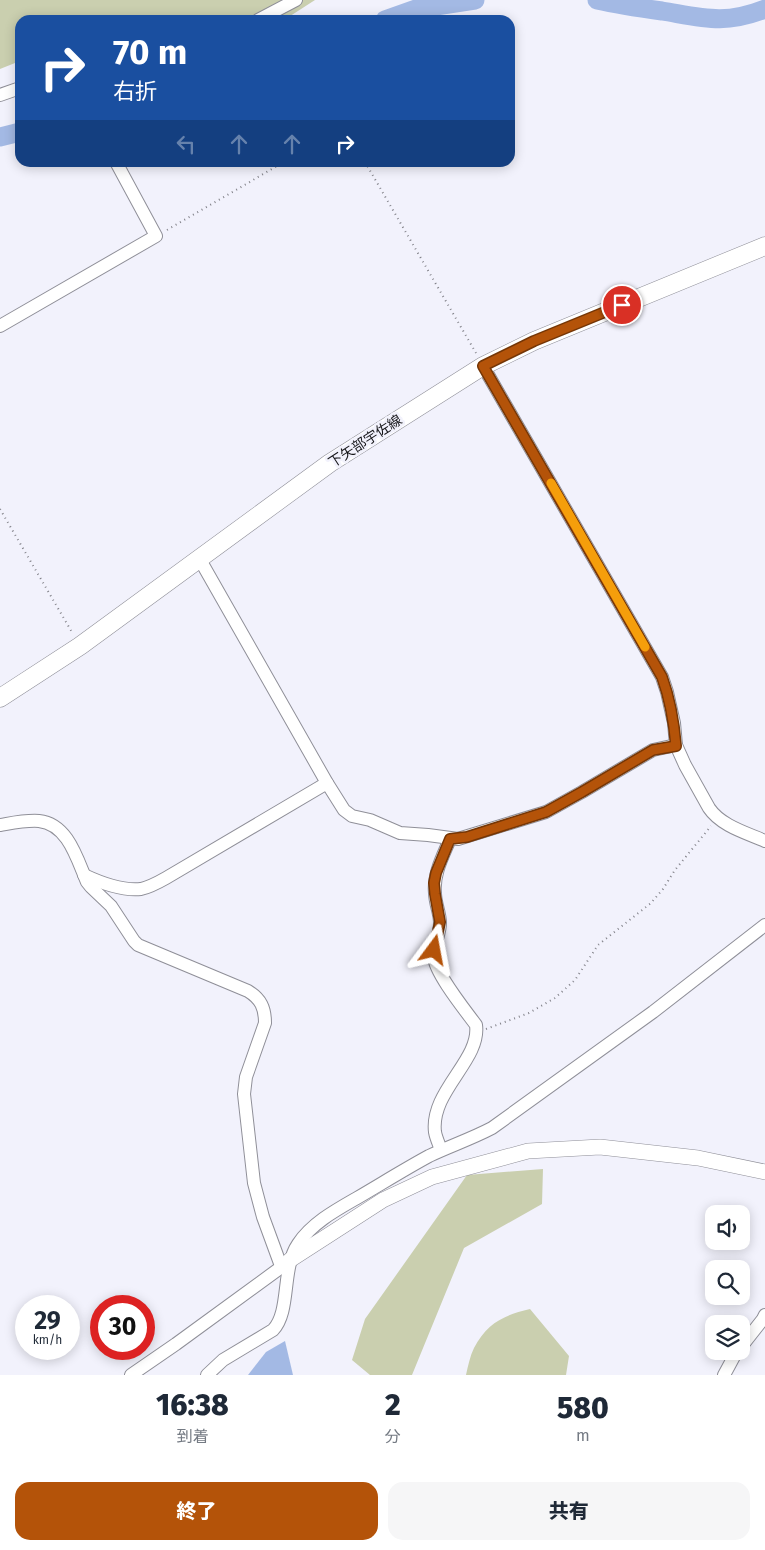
<!DOCTYPE html>
<html lang="ja">
<head>
<meta charset="utf-8">
<style>
	:root { --surface:#fff; --page:#f6f6f7; --text:#1f2937; --muted:#747a83; --accent:#b45309 }
	body { margin:0; font-family:"Fira Sans","Noto Sans JP",sans-serif; background:var(--page); color:var(--text); height:100vh; display:flex; flex-direction:column; font-size:19px; white-space:nowrap }
	* { box-sizing:border-box; margin:0 }
	p { font-size:16px; color:var(--muted) }
	.icon { flex:none; width:28px; height:28px; fill:none; stroke:currentColor; stroke-width:2; stroke-linecap:round; stroke-linejoin:round }
	.map { position:relative; height:1375px; overflow:hidden }
	.side { display:flex; flex-direction:column; background:var(--surface); flex:1 }
	.side>* { flex:none }
	.hud { position:absolute; left:15px; top:15px; width:500px; height:152px; border-radius:15px; box-shadow:0 2px 12px #0003; background:#1a4fa0; color:#fff; overflow:hidden }
	.tools { position:absolute; left:705px; top:1205px; display:grid; gap:10px }
	.tools a { display:grid; place-items:center; width:45px; height:45px; border-radius:10px; background:var(--surface); box-shadow:0 2px 12px #0003; font-size:25px }
	.speed { position:absolute; left:15px; top:1295px; display:flex; gap:10px; font-size:25px; font-weight:700; text-align:center }
	.speed>* { display:grid; place-content:center; width:65px; height:65px; border-radius:50%; background:var(--surface); box-shadow:0 2px 12px #0003; line-height:1 }
	.speed small { font-size:12px; font-weight:400 }
	.speed .limit { border:8px solid #d22; background:#fff; color:#111 }
	.pin { position:absolute; display:grid; place-items:center; width:42px; height:42px; color:#fff; margin:-21px; border:2px solid #fff; border-radius:50%; box-shadow:0 1px 5px #0007 }
	.me { position:absolute; width:55px; margin:-28px; rotate:13deg; stroke-linejoin:round; filter:drop-shadow(0 0 4px #0008) }
	.turn { display:flex; align-items:center; gap:18px; height:105px; padding:0 15px; font-size:22px }
	.turn .icon { width:65px; height:65px; stroke-width:2.5 }
	.turn b { display:block; font-size:35px; line-height:42px }
	.lanes { display:flex; align-items:center; height:48px; padding:0 15px; background:#0003; justify-content:center; gap:25px; direction:ltr }
	.lanes .off { opacity:.35 }
	.eta { display:flex; justify-content:space-evenly; align-items:center; height:85px; text-align:center }
	.eta b { font-size:30px; font-weight:800; line-height:35px }
	.primary-button { display:flex; gap:10px; margin-top:auto; padding:10px 15px }
	.primary-button a { flex:1; height:58px; border-radius:15px; background:var(--accent); color:#fff; font-size:20px; font-weight:800; line-height:58px; text-align:center }
	.primary-button a+a { background:var(--page); color:var(--text) }
	.map>svg:first-child { display:block }
	.green { fill:#cacfaf }
	.water { fill:#a3b9e4 }
	.lines { fill:none; stroke-linecap:round; stroke-linejoin:round }
	.river { stroke:#a3b9e4; stroke-width:19 }
	.minor-casing { stroke:#8f8f98; stroke-width:14 }
	.tertiary-casing { stroke:#8f8f98; stroke-width:16 }
	.secondary-casing { stroke:#8f8f98; stroke-width:19 }
	.path { stroke:#83838a; stroke-width:2; stroke-dasharray:1 4; stroke-linecap:butt }
	.minor { stroke:#fff; stroke-width:12 }
	.tertiary { stroke:#fff; stroke-width:15 }
	.secondary { stroke:#fff; stroke-width:18 }
	.route-casing { stroke:#753606; stroke-width:12 }
	.route { stroke:#b45309; stroke-width:9 }
	.slow { stroke:#f59e0b; stroke-width:9 }
	.labels { text-anchor:middle; stroke-width:5; stroke-linejoin:round; paint-order:stroke }
	.street-label { font-size:14px; fill:#141417; stroke:#f2f2fc }
</style>
</head>
<body>
<div class="map">
<svg width="765" height="1375" viewBox="0 0 765 1375">
	<rect width="100%" height="100%" fill="#f2f2fc"/>
	<g class="green">
		<polygon points="0,0 315,0 284,20 20,20 20,61 0,69"/>
		<polygon points="543,1169 542,1204 464,1248 412,1375 370,1375 352,1360 365,1319 467,1175"/>
		<path d="M530 1309 569 1356 566 1375H466C468 1366 470 1356 474 1348 487 1323 504 1315 530 1309Z"/>
	</g>
	<polygon class="water" points="285,1341 293,1375 248,1375 266,1352"/>
	<g class="lines">
		<g class="river">
			<path d="M597 0C619 5 640 8 662 11 704 18 724 25 765 9"/>
			<polyline points="385,20 416,9 475,0"/>
			<polyline points="0,137 20,132"/>
		</g>
		<g class="minor-casing">
			<g id="minor">
				<polyline points="258,20 296,0"/>
				<polyline points="0,95 20,88"/>
				<polyline points="0,326 156,236 116,162"/>
				<path d="M483 366 662 677 667 692 674 723 676 745 685 765 709 808C721 826 747 833 765 841"/>
				<polyline points="199,558 327,783 344,810 352,816 370,820 400,833 428,835 458,839 546,812 582,792 653,750 676,745"/>
				<path d="M0 825C12 823 26 820 39 821 68 824 77 859 87 882L91 887 111 906 134 941 138 945 248 991C261 999 265 1008 265 1023L246 1077 244 1094 254 1183 263 1217 281 1266"/>
				<path d="M84 875C101 883 122 891 141 889 150 887 159 882 166 878L327 783"/>
				<path d="M441 1150C439 1144 436 1138 435 1132 430 1091 481 1060 476 1025 465 1010 435 973 434 957 433 945 440 935 440 923 440 913 435 903 435 893 433 874 443 856 450 839"/>
				<polyline points="741,1347 763,1319 765,1315"/>
				<polyline points="131,1375 176,1344 287,1263"/>
				<path d="M207 1375 223 1360 273 1330C291 1311 281 1269 298 1244 312 1223 336 1210 357 1198 381 1184 405 1169 429 1156 450 1146 471 1139 492 1128L653 1012 765 925"/>
				<polyline points="724,1375 737,1351"/>
			</g>
		</g>
		<g class="tertiary-casing">
			<polyline id="tertiary" points="290,1260 383,1200 432,1177 528,1151 600,1147 698,1158 765,1172"/>
		</g>
		<g class="secondary-casing">
			<polyline id="secondary" points="0,698 80,646 330,463 483,366 534,341 765,246"/>
		</g>
		<g class="path">
			<polyline points="365,162 476,353"/>
			<polyline points="167,230 284,162"/>
			<polyline points="0,509 73,634"/>
			<polyline points="486,1029 529,1013 555,998 575,980 598,945 651,903 663,889 675,870 711,826"/>
		</g>
		<use href="#minor" class="minor"/>
		<use href="#tertiary" class="tertiary"/>
		<use href="#secondary" class="secondary"/>
	</g>
	<g class="lines">
		<g class="route-casing">
			<path id="route" d="M434 950 440 922 435 894 434 883 436 873 450 839 467 837 546 812 582 792 653 750 676 746C674 722 670 699 662 677L483 366 534 341 622 305"/>
		</g>
		<use href="#route" class="route"/>
		<polyline class="slow" points="551,483 645,647"/>
	</g>
	<g class="labels">
		<g class="street-label">
			<text transform="translate(365 441) rotate(-33)" y="5">下矢部宇佐線</text>
		</g>
	</g>
</svg>
<div class="tools">
<a><svg class="icon" aria-label="sound" viewBox="0 0 24 24"><path d="M4 9h4l5-4v14l-5-4H4zM17 9q2 3 0 6"/></svg></a>
<a><svg class="icon" aria-label="search" viewBox="0 0 24 24"><circle cx="10" cy="10" r="6"/><path d="M15 15l6 6"/></svg></a>
<a><svg class="icon" aria-label="layers" viewBox="0 0 24 24"><path d="M12 4l9 5-9 5-9-5zM3 14l9 5 9-5"/></svg></a>
</div>
<div class="speed"><div>29<small>km/h</small></div><div class="limit">30</div></div>
<div class="pin" style="left:622px;top:305px;background:#d93025"><svg class="icon" aria-label="arrive" viewBox="0 0 24 24"><path d="M6 21V4h12l-3 4 3 4H6"/></svg></div>
<svg class="me" style="left:434px;top:950px" viewBox="-20 -20 40 40"><path d="M0-17L14 15 0 8-14 15z" fill="#b45309" stroke="#fff" stroke-width="4"/></svg>
<div class="hud">
<div class="turn"><svg class="icon" aria-label="right" viewBox="0 0 24 24"><path d="M7 20v-9h11M14 6l5 5-5 5"/></svg><div><b>70 m</b>右折</div></div>
<div class="lanes"><svg class="icon off" aria-label="left" viewBox="0 0 24 24"><path d="M17 20v-9H6M10 6l-5 5 5 5"/></svg><svg class="icon off" aria-label="ahead" viewBox="0 0 24 24"><path d="M12 20V5M6 11l6-6 6 6"/></svg><svg class="icon off" aria-label="ahead" viewBox="0 0 24 24"><path d="M12 20V5M6 11l6-6 6 6"/></svg><svg class="icon" aria-label="right" viewBox="0 0 24 24"><path d="M7 20v-9h11M14 6l5 5-5 5"/></svg></div>
</div>
</div>
<section class="side">
<div class="eta">
<div><b>16:38</b><p>到着</p></div>
<div><b>2</b><p>分</p></div>
<div><b>580</b><p>m</p></div>
</div>
<div class="primary-button"><a>終了</a><a>共有</a></div>
</section>
</body>
</html>
